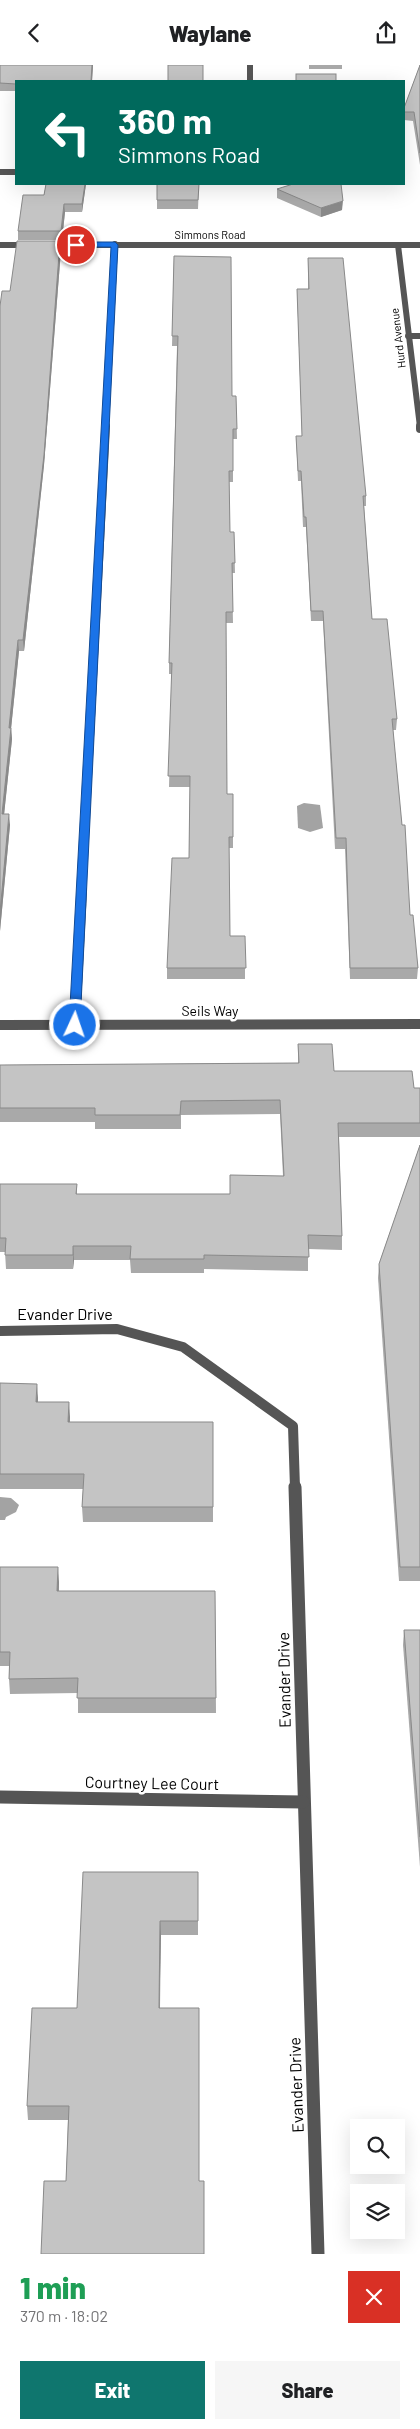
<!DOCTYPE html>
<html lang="en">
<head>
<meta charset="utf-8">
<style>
	:root { --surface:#fff; --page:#f6f6f6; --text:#202124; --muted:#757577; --accent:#0f766e }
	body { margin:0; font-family:Barlow,sans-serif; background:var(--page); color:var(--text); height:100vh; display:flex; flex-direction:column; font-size:19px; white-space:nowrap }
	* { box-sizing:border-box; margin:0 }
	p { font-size:16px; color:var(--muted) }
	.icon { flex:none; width:28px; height:28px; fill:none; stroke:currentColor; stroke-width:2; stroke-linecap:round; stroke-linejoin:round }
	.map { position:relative; height:2189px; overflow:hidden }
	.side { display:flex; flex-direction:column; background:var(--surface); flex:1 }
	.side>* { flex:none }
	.hud { position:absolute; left:15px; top:15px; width:390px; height:105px; border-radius:0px; box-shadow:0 5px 20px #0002; background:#00695c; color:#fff; overflow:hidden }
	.tools { position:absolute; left:350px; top:2054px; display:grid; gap:10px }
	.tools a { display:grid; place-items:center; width:55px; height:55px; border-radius:0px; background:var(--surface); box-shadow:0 5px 20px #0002; font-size:25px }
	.pin { position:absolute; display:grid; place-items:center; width:42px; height:42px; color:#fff; margin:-21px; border:2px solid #fff; border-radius:50%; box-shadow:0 1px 5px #0007 }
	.me { position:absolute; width:55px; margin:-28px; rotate:3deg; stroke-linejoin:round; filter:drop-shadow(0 0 4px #0008) }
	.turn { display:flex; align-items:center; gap:18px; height:105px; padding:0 20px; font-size:22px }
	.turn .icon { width:65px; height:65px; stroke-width:2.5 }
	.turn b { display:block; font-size:35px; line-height:42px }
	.round { display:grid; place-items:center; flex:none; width:52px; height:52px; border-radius:0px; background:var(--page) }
	.overview { display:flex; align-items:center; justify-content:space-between; height:85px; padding:0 20px }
	h1 { font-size:30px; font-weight:800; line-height:38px; color:#1e9e55 }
	.cta { display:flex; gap:10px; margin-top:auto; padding:10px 20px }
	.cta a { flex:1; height:58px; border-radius:0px; background:var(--accent); color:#fff; font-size:20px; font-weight:800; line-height:58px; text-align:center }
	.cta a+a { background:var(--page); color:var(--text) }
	header { display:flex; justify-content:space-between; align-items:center; height:65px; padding:0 20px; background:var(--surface); font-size:22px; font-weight:800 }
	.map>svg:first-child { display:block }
	.water { fill:#a3a3a3 }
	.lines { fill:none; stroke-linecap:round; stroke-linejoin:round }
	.minor-far3 { stroke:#555; stroke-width:6 }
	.minor-far2 { stroke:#555; stroke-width:8 }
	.minor-far1 { stroke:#555; stroke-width:10 }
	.minor { stroke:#555; stroke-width:13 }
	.tertiary { stroke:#555; stroke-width:6 }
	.wall { fill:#a9a9a9 }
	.shaded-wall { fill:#898989 }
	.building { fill:#c4c4c4; stroke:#898989 }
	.route { fill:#1a73e8; stroke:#114b97 }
	.labels { text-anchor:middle; stroke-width:5; stroke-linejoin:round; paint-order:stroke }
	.far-street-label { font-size:11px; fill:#000; stroke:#fff }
	.street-label { font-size:14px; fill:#000; stroke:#fff }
	.near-street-label { font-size:16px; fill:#000; stroke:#fff }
</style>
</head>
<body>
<header><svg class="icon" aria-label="back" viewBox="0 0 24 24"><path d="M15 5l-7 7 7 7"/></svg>Waylane<svg class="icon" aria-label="share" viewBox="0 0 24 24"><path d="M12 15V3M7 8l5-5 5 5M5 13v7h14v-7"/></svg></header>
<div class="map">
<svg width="420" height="2189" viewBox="0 0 420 2189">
	<rect width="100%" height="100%" fill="#fff"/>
	<g class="water">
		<polygon points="304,738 320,740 323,763 310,767 298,763 297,741"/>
		<polygon points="0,1432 11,1433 19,1440 16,1447 6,1452 5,1455 0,1455"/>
	</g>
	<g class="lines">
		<g class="minor-far3">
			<polyline points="250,0 250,16"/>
			<polyline points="0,107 16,107"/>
			<polyline points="398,180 420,362"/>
			<polyline points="408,271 420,271"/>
			<polyline points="106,362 115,179"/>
		</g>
		<g class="minor-far2">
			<polyline points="420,361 420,364"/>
			<polyline points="82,827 106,361"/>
		</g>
		<g class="minor-far1">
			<polyline points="0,960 420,959"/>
			<polyline points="75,960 82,825"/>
			<polyline points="0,1266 117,1264 183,1282 293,1361 295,1423"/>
		</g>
		<g class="minor">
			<polyline points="295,1422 318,2189"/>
			<polyline points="0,1732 303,1737"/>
		</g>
		<g class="tertiary">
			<polyline points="0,180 29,180"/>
			<polyline points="49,180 420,180"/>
		</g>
	</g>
	<g class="wall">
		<polygon points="0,0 93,0 92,16 16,16 16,26 0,26"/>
		<rect x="309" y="0" width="33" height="4"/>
		<polygon points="420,0 420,100 413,56 404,55 404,43"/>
		<polygon points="46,119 86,119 82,147 65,147 62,175 18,175 18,166 44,130"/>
		<polygon points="199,119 198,144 157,144 157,135"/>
		<polygon points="277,124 342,145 321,152 277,133"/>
		<polygon points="60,176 61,185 44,400 24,586 19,586 11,663 12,674 4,749 10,760 0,866 10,226"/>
		<polygon points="174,191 232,331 236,331 237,374 233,374 233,417 229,417 230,467 234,467 235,508 232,508 233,558 226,558 227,729 233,729 233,783 229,783 230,871 245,871 245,914 167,914 167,903 189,793 190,722 169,722 172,609 169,609 169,598 177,281 172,281"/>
		<polygon points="308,193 366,431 366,441 364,441 372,554 397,654 396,665 393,665 410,850 418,903 417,914 350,914 345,784 335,784 323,556 311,556 306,462 303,462 301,416 298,416 296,371 302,371 297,224 308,224"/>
		<polygon points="298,979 334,1006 414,1023 420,1023 420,1072 339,1072 342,1171 342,1185 308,1184 308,1206 204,1204 204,1208 131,1208 130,1195 74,1195 73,1204 6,1204 5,1187 0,1187 0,1119 77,1119 77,1129 230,1129 283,1111 280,1049 181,1050 181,1064 95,1064 95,1057 0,1057 0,1064 0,1000 298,998"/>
		<polygon points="420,1080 420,1516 399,1516 378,1213 379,1199"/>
		<polygon points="0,1318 38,1333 38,1337 70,1352 70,1357 213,1357 213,1457 83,1457 82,1442 83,1424 0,1424"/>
		<polygon points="0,1502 59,1517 59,1526 215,1526 216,1648 78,1648 78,1628 10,1629 9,1614 9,1601 0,1601"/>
		<polygon points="404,1565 420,1565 420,1802 403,1580"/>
		<polygon points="198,1807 198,1870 161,1870 160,1943 66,2116 68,2055 28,2055 27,2041 77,1943"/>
	</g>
	<g class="shaded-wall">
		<polygon points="92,0 93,0 92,16 91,16"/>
		<polygon points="85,119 86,119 82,147 82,139"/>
		<polygon points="343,136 342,145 321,152 321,143"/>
		<polygon points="64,139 65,147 62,175 61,166"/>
		<polygon points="60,176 61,185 44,400 24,586 23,575"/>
		<polygon points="18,575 19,586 10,674 9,663"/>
		<polygon points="11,663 12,674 3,760 2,749"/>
		<polygon points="9,749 10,760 0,866 0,847"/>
		<polygon points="73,1181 74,1195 73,1204"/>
		<polygon points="37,1319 38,1333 37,1352 36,1337"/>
		<polygon points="69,1337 70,1352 69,1372 68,1357"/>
		<polygon points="58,1502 59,1517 58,1541 57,1526"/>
		<polygon points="160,1856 161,1870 159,1957 159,1943"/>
	</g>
	<g class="building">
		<polygon points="0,0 92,0 91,16 16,16 16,19 0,18"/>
		<rect x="168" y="0" width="35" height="16"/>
		<polygon points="420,0 420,88 414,47 404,47 404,43"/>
		<rect x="296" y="9" width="40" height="7"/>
		<polygon points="46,119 85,119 82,139 64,139 61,166 18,166 23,130 44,130"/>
		<polygon points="157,119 199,119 198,135 157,135"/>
		<polygon points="293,119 341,119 343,136 321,143 277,124"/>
		<polygon points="17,176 60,176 44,390 23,575 18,575 9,663 11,663 2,749 9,749 0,847 0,241 2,226 10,226"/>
		<polygon points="174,191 231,192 232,331 236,331 237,364 233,364 233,406 229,406 230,467 234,467 235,498 232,498 233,547 226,547 227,729 233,729 233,772 229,772 230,871 245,871 246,903 167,903 172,793 189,793 190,711 168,711 172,598 169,598 178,271 172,271"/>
		<polygon points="308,193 343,193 366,431 363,431 372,554 387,554 397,654 392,654 402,760 405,760 410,850 413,850 418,903 350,903 346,773 336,773 323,546 311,546 306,452 304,452 301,406 298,406 296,371 302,371 297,224 309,224"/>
		<polygon points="298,979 332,979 334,1006 412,1006 414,1023 420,1023 420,1058 338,1058 342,1171 308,1170 309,1192 204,1190 204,1194 130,1194 131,1181 73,1181 73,1190 5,1190 6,1173 0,1173 0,1119 77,1119 76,1129 230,1129 230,1110 284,1111 280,1035 181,1036 180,1050 95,1050 95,1043 0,1043 0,1000 299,998"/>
		<polygon points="420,1080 420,1502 400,1502 379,1199"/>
		<polygon points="0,1318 37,1319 36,1337 69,1337 68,1357 213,1357 213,1442 82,1442 84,1409 0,1409"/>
		<polygon points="0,1502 58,1502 57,1526 215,1526 216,1633 77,1633 78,1613 9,1614 10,1587 0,1587"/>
		<polygon points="404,1565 420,1565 420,1772"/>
		<polygon points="83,1807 198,1807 198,1856 160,1856 159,1943 199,1943 199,2116 204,2116 204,2189 41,2189 44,2116 66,2116 69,2041 27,2041 32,1943 77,1943"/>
	</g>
	<polygon class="route" points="115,177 118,180 80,960 75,963 69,960 111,182 76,182 73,180 76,177"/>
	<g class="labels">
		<g class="far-street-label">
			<text x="210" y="174">Simmons Road</text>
			<text transform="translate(398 273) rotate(-97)" y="4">Hurd Avenue</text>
		</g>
		<g class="street-label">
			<text x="210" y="951">Seils Way</text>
		</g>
		<g class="near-street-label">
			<text x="65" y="1255">Evander Drive</text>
			<text transform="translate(284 1615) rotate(-91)" y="6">Evander Drive</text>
			<text transform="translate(152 1718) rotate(1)" y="6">Courtney Lee Court</text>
			<text transform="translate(296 2020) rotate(-92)" y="6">Evander Drive</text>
		</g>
	</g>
</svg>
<div class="tools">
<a><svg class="icon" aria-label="search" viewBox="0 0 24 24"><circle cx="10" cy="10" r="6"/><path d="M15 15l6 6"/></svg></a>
<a><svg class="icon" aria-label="layers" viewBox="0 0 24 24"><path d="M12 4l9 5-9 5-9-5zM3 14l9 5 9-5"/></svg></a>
</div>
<div class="pin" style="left:76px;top:180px;background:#d93025"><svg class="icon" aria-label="arrive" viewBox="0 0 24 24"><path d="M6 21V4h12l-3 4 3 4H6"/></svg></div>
<svg class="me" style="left:75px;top:960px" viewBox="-20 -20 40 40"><circle r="17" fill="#1a73e8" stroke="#fff" stroke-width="3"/><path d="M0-11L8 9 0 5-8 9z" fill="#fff"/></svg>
<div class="hud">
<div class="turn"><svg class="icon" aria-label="left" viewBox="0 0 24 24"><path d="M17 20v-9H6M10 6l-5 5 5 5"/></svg><div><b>360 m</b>Simmons Road</div></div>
</div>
</div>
<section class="side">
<div class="overview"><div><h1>1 min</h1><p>370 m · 18:02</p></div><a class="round" style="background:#d93025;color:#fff"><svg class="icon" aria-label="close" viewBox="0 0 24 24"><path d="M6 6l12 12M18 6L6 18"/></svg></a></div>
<div class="cta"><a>Exit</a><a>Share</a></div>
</section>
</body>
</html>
